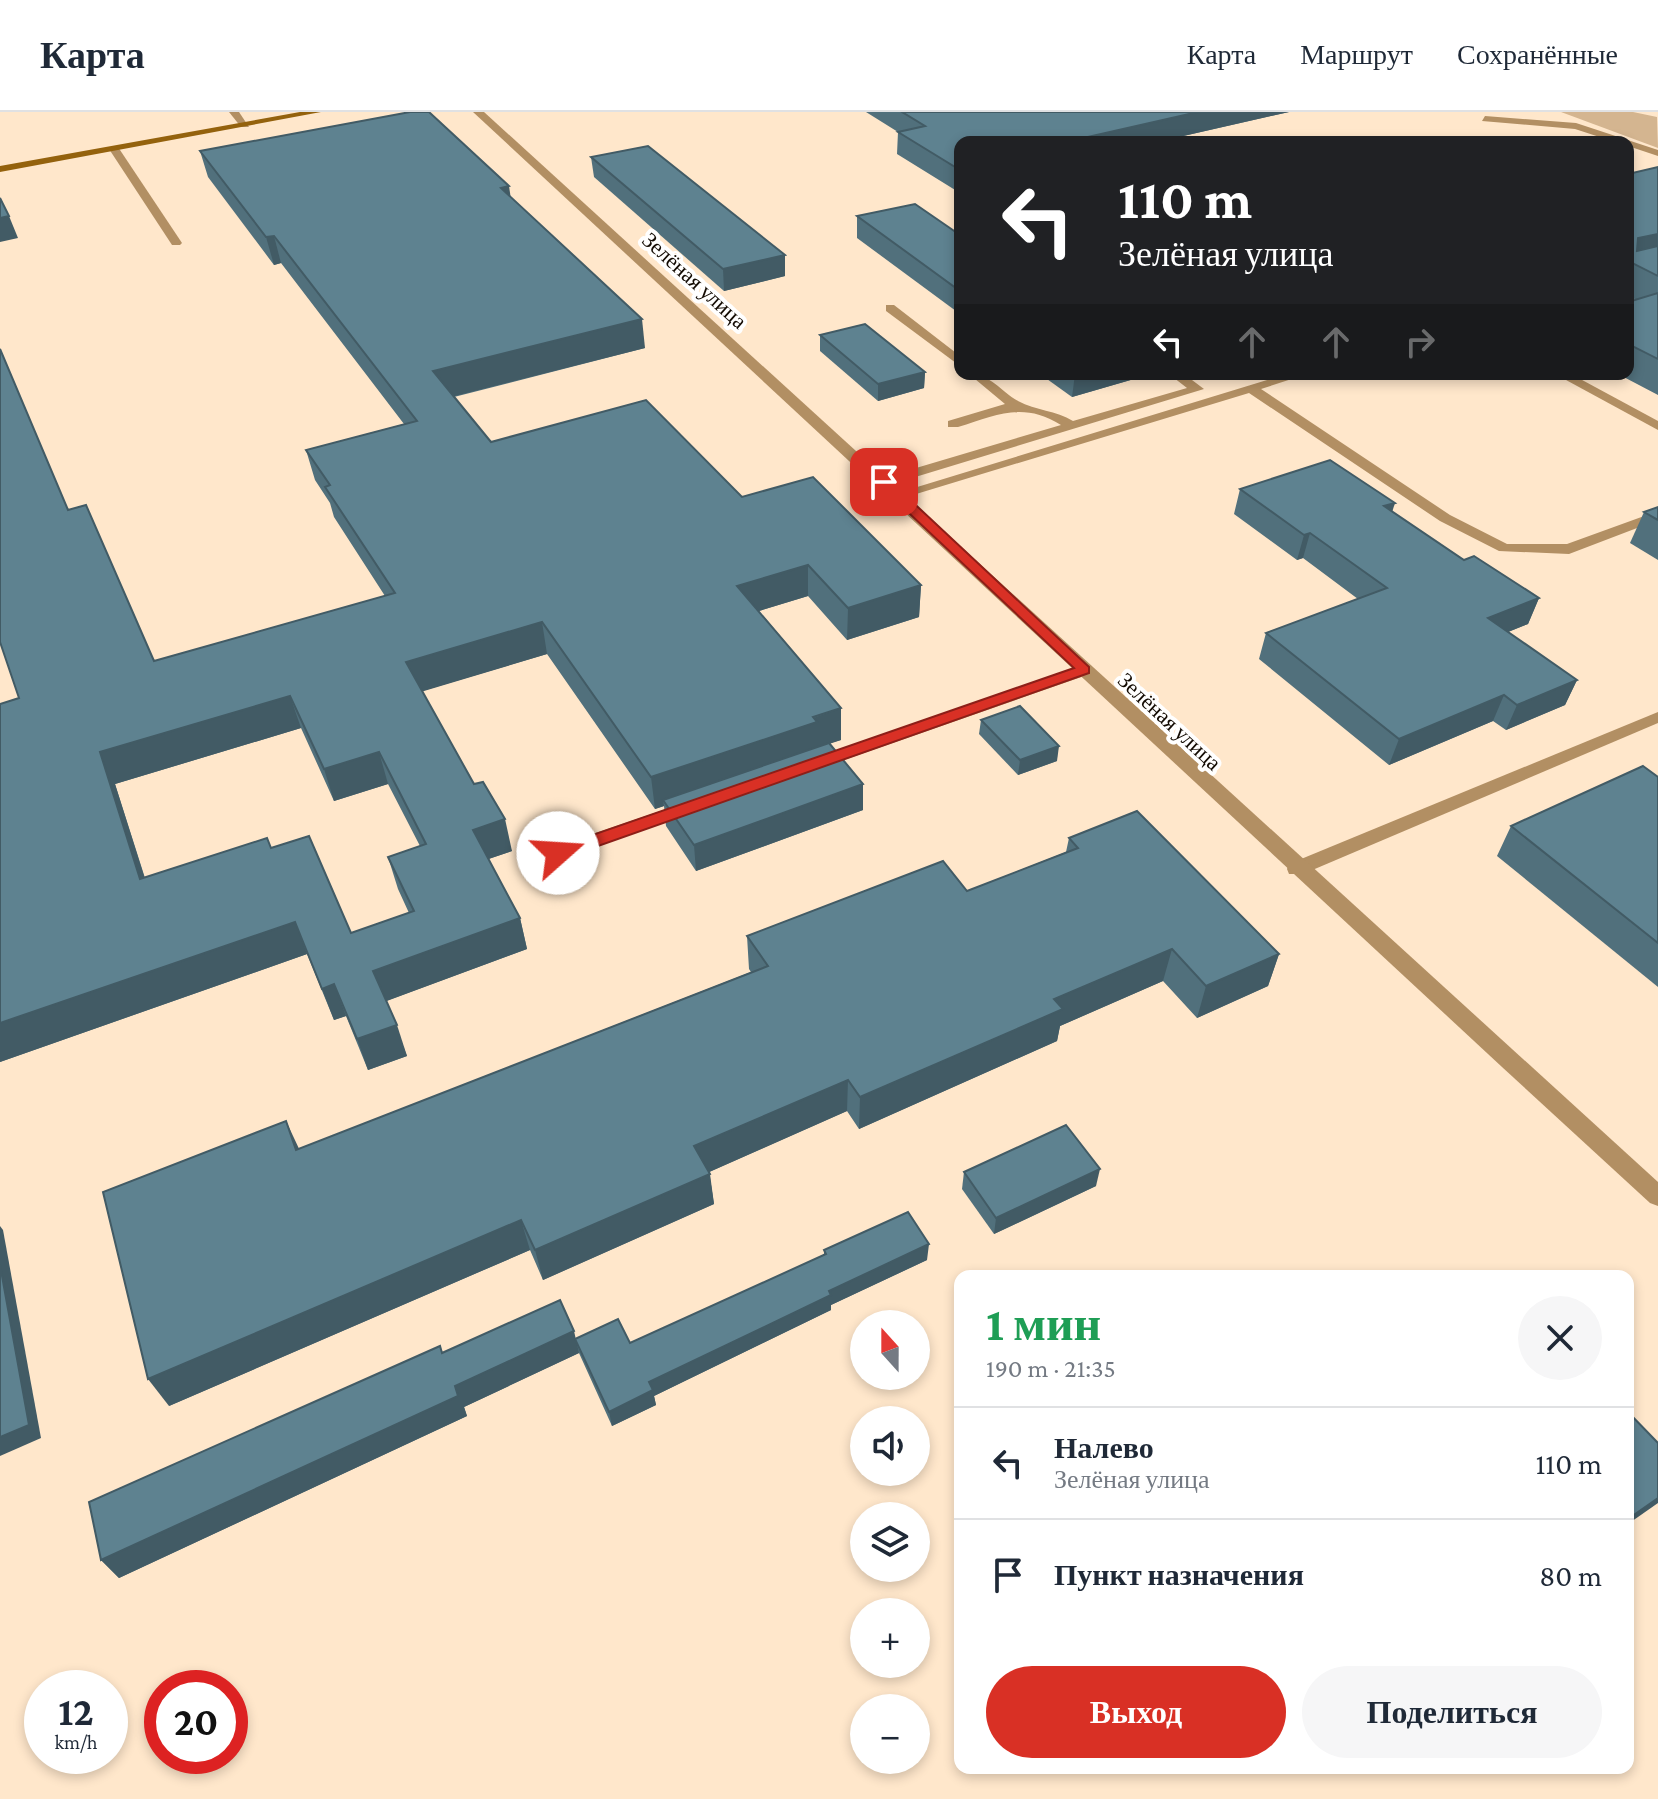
<!DOCTYPE html>
<html lang="ru">
<head>
<meta charset="utf-8">
<style>
	:root { --surface:#fff; --page:#f6f6f7; --text:#1f2937; --muted:#747a83; --line:#e0e1e3; --accent:#d93025 }
	body { margin:0; font-family:"Crimson Pro",serif; background:var(--page); color:var(--text); height:100vh; display:flex; flex-direction:column; font-size:30px; white-space:nowrap }
	* { box-sizing:border-box; margin:0 }
	p { font-size:26px; color:var(--muted) }
	.icon { flex:none; width:44px; height:44px; fill:none; stroke:currentColor; stroke-width:2; stroke-linecap:round; stroke-linejoin:round }
	.map { position:relative; flex:1; overflow:hidden }
	.panel { position:absolute; left:954px; top:1158px; width:680px; height:504px; display:flex; flex-direction:column; background:var(--surface); border-radius:16px; box-shadow:0 4px 12px #0003 }
	.panel>* { flex:none }
	.hud { position:absolute; left:954px; top:24px; width:680px; height:244px; border-radius:16px; box-shadow:0 4px 12px #0003; background:#202124; color:#fff; overflow:hidden }
	.needle { width:52px; rotate:339deg }
	.tools { position:absolute; left:850px; top:1198px; display:grid; gap:16px }
	.tools a { display:grid; place-items:center; width:80px; height:80px; border-radius:50%; background:var(--surface); box-shadow:0 4px 12px #0003; font-size:40px }
	.speed { position:absolute; left:24px; top:1558px; display:flex; gap:16px; font-size:40px; font-weight:700; text-align:center }
	.speed>* { display:grid; place-content:center; width:104px; height:104px; border-radius:50%; background:var(--surface); box-shadow:0 4px 12px #0003; line-height:1 }
	.speed small { font-size:20px; font-weight:400 }
	.speed .limit { border:12px solid #d22; background:#fff; color:#111 }
	.pin { position:absolute; display:grid; place-items:center; width:68px; height:68px; color:#fff; margin:-34px; border-radius:16px; box-shadow:0 4px 12px #0006 }
	.me { position:absolute; width:88px; margin:-44px; rotate:71deg; stroke-linejoin:round; filter:drop-shadow(0 0 6px #0008) }
	.turn { display:flex; align-items:center; gap:28px; height:168px; padding:0 32px; font-size:36px }
	.turn .icon { width:104px; height:104px; stroke-width:2.5 }
	.turn b { display:block; font-size:56px; line-height:68px }
	.lanes { display:flex; align-items:center; height:76px; padding:0 32px; background:#0003; justify-content:center; gap:40px; direction:ltr }
	.lanes .off { opacity:.35 }
	.round { display:grid; place-items:center; flex:none; width:84px; height:84px; border-radius:42px; background:var(--page) }
	.head { display:flex; align-items:center; justify-content:space-between; height:136px; padding:0 32px }
	h1 { font-size:48px; font-weight:700; line-height:60px; color:#1e9e55 }
	.button { display:flex; gap:16px; margin-top:auto; padding:16px 32px }
	.button a { flex:1; height:92px; border-radius:48px; background:var(--accent); color:#fff; font-size:32px; font-weight:700; line-height:92px; text-align:center }
	.button a+a { background:var(--page); color:var(--text) }
	ul { padding:0; list-style:none }
	li { display:flex; align-items:center; gap:24px; height:112px; padding:0 32px; border-top:2px solid var(--line) }
	li div { flex:1 }
	li b { display:block; font-size:30px }
	li em { font-style:normal }
	header { display:flex; align-items:center; gap:48px; box-sizing:border-box; height:112px; padding:0 40px; background:var(--surface); border-bottom:2px solid var(--line) }
	header strong { font-size:38px }
	nav { display:flex; gap:44px; margin-inline-start:auto; font-size:28px }
	.map>svg:first-child { display:block }
	.green { fill:#d4b590 }
	.lines { fill:none; stroke-linecap:round; stroke-linejoin:round }
	.service { fill:#b28f63; fill-rule:evenodd }
	.minor { fill:#b28f63; fill-rule:evenodd }
	.secondary { fill:#94620d; fill-rule:evenodd }
	.wall { fill:#51707c; fill-rule:evenodd }
	.shaded-wall { fill:#425b65 }
	.building { fill:#5e8290; stroke:#425b65; stroke-width:2; fill-rule:evenodd }
	.route { fill:#d93025; stroke:#8d1f18; stroke-width:2 }
	.labels { text-anchor:middle; stroke-width:8; stroke-linejoin:round; paint-order:stroke }
	.street-label { font-size:22px; fill:#130b03; stroke:#fff }
</style>
</head>
<body>
<header>
<strong>Карта</strong>
<nav><a>Карта</a><a>Маршрут</a><a>Сохранённые</a></nav>
</header>
<div class="map">
<svg width="1658" height="1687" viewBox="0 0 1658 1687">
	<rect width="100%" height="100%" fill="#ffe7cb"/>
	<polygon class="green" points="1561,0 1633,0 1657,5 1658,36"/>
	<g class="lines">
		<g class="service">
			<polygon points="229,0 239,0 249,15 241,15"/>
			<polygon points="1485,4 1576,11 1658,38 1658,44 1628,34 1628,30 1615,30 1575,17 1482,9"/>
			<polygon points="110,35 118,35 182,131 180,133 172,133 109,37"/>
			<polygon points="886,193 894,193 960,244 960,254 886,199"/>
			<path d="M969 262C991 262 1000 279 1018 289 1036 299 1056 298 1073 309L1187 276 1169 262H1184L1204 277 889 373H879V367L1061 313C1023 289 997 303 958 315H948V309L1005 292Z"/>
			<polygon points="1287,262 1307,262 1261,277 1450,403 1507,432 1567,432 1658,399 1658,408 1569,442 1499,439 1440,409 1249,281 903,386 893,386 891,383"/>
			<polygon points="1555,262 1571,262 1658,309 1658,318"/>
			<polygon points="1084,553 1090,554 1092,558 1090,562 821,656 815,658 806,652 809,648"/>
			<polygon points="1658,600 1658,611 1303,762 1289,762 1287,757 1289,752"/>
			<polygon points="690,689 696,691 699,695 696,699 558,748 549,741 551,736"/>
		</g>
		<polygon class="minor" points="473,0 484,0 1658,1070 1658,1094 1650,1091 1502,955"/>
		<polygon class="secondary" points="300,0 321,0 0,60 0,54"/>
	</g>
	<g class="wall">
		<polygon points="866,0 1289,0 1157,30 960,30 960,81 897,42 898,20"/>
		<path d="M200 39 511 85 645 236 454 285 491 330 742 385 921 473 919 505 847 528 808 484 759 499 841 596V628L830 631 863 698 696 759 666 714 664 694 655 697 547 542 422 579 512 739 488 747 520 806 527 837 386 889 407 944 368 958 346 904 334 908 307 842 0 950 19 586 68 398 154 549 385 484 334 405 330 391 315 368 306 338 404 312 281 151 274 153 208 65ZM301 616 334 689 388 672 420 734 388 745 398 777 409 801 351 821 271 736 145 766 115 672Z"/>
		<polygon points="591,45 785,143 785,164 724,179 594,65"/>
		<polygon points="1658,55 1658,283 1618,262 1628,262 1628,190 1636,188 1628,183 1628,62"/>
		<polygon points="857,104 960,123 960,202 857,126"/>
		<polygon points="820,223 925,260 924,276 878,289 820,239"/>
		<polygon points="1040,262 1135,262 1134,267 1072,285"/>
		<polygon points="1240,377 1392,400 1464,448 1539,486 1528,512 1508,520 1577,568 1565,593 1506,618 1493,609 1389,653 1259,547 1266,521 1358,487 1303,446 1297,448 1234,402"/>
		<polygon points="1658,395 1658,448 1630,431 1644,400"/>
		<polygon points="981,608 1057,649 1018,663 979,622"/>
		<polygon points="1658,665 1658,875 1497,744 1511,714"/>
		<polygon points="1069,726 1279,842 1268,874 1197,906 1163,869 1060,914 1057,929 859,1017 847,999 709,1060 714,1092 543,1168 530,1138 169,1294 299,1037 751,860 749,857 747,824 967,779 1066,740"/>
		<polygon points="964,1060 1096,1074 994,1122 962,1077"/>
		<polygon points="824,1138 927,1148 831,1193 831,1198 654,1284 656,1293 612,1314 579,1241 464,1295 467,1304 119,1466 101,1448 443,1241 576,1226 630,1231 824,1143"/>
	</g>
	<g class="shaded-wall">
		<polygon points="1198,0 1289,0 1157,30 1074,30 1074,28"/>
		<polygon points="509,74 513,101 501,76"/>
		<polygon points="9,104 18,126 0,130 0,106"/>
		<polygon points="1658,122 1658,147 1634,152 1638,126"/>
		<polygon points="274,124 281,151 274,153 266,125"/>
		<polygon points="785,143 785,164 724,179 723,157"/>
		<polygon points="642,207 645,236 439,288 433,259"/>
		<polygon points="925,260 924,276 878,289 878,272"/>
		<polygon points="1075,262 1135,262 1134,267 1072,285"/>
		<polygon points="1395,391 1387,416 1384,394"/>
		<polygon points="1310,421 1303,446 1297,448 1304,423"/>
		<polygon points="808,453 808,484 739,505 737,474"/>
		<polygon points="921,473 919,505 847,528 848,496"/>
		<polygon points="1539,486 1528,512 1478,532 1488,506"/>
		<polygon points="542,510 547,542 414,582 406,550"/>
		<polygon points="1577,568 1565,593 1506,618 1517,593"/>
		<polygon points="1504,583 1493,609 1389,653 1399,627"/>
		<polygon points="290,584 301,616 115,672 155,799 140,767 100,640"/>
		<polygon points="841,596 841,628 663,688 664,694 655,697 651,665"/>
		<polygon points="1059,634 1057,649 1018,663 1020,648"/>
		<polygon points="379,640 388,672 334,689 324,657"/>
		<polygon points="863,672 863,698 696,759 694,733"/>
		<polygon points="505,707 512,739 480,750 473,718"/>
		<polygon points="520,806 527,837 384,890 373,859"/>
		<polygon points="295,810 307,842 0,950 0,911"/>
		<polygon points="1172,837 1163,869 1060,914 1057,929 859,1017 860,985 1054,887"/>
		<polygon points="1279,842 1268,874 1197,906 1206,874"/>
		<polygon points="334,872 346,904 334,908 322,877"/>
		<polygon points="397,913 407,944 368,958 357,927"/>
		<polygon points="848,968 847,999 698,1065 694,1034"/>
		<polygon points="286,1009 301,1041 296,1038"/>
		<polygon points="1100,1057 1096,1074 994,1122 996,1106"/>
		<polygon points="710,1062 714,1092 543,1168 535,1138"/>
		<polygon points="521,1108 530,1138 169,1294 148,1267"/>
		<polygon points="0,1114 3,1118 41,1326 0,1344"/>
		<polygon points="929,1132 927,1148 831,1193 831,1198 654,1284 656,1293 612,1314 609,1300 649,1270 829,1179"/>
		<polygon points="574,1219 579,1241 464,1295 467,1304 119,1466 101,1448 455,1274"/>
		<polygon points="1658,1386 1658,1391 1628,1412 1628,1407"/>
	</g>
	<g class="building">
		<path d="M410 0H429L509 74 501 76 642 207 433 259 491 330 646 288 742 385 813 365 921 473 848 496 808 453 737 474 841 596 813 605 817 610 651 665 542 510 406 550 474 672 483 670 505 707 473 718 520 806 373 859 397 913 357 927 334 872 322 877 295 810 0 911V592L19 586 0 530V237L68 398 86 393 154 549 395 481 325 375 330 373 306 338 417 309 274 124 266 125 200 39ZM290 584 324 657 379 640 426 732 388 745 414 799 351 821 309 724 271 736 267 726 140 767 100 640Z"/>
		<polygon points="902,0 1198,0 1074,28 1078,30 960,30 960,58 898,20 925,14"/>
		<polygon points="648,34 785,143 723,157 591,45"/>
		<polygon points="1658,55 1658,122 1638,126 1637,139 1658,134 1658,164 1628,149 1628,62"/>
		<polygon points="0,86 9,104 0,106"/>
		<polygon points="915,92 960,123 960,179 857,104"/>
		<polygon points="1658,181 1658,247 1628,232 1628,190"/>
		<polygon points="865,212 925,260 878,272 820,223"/>
		<polygon points="1330,348 1395,391 1384,394 1464,448 1474,444 1539,486 1488,506 1577,568 1517,593 1504,583 1399,627 1266,521 1387,476 1310,421 1304,423 1240,377"/>
		<polygon points="1658,395 1658,408 1644,400"/>
		<polygon points="1020,594 1059,634 1020,648 981,608"/>
		<polygon points="829,631 863,672 694,733 663,688"/>
		<polygon points="1643,654 1658,665 1658,831 1511,714"/>
		<polygon points="1137,699 1279,842 1206,874 1172,837 1054,887 1063,897 860,985 848,968 694,1034 710,1062 535,1138 521,1108 148,1267 103,1080 286,1009 296,1038 768,854 747,824 943,749 967,779 1078,736 1069,726"/>
		<polygon points="1066,1013 1100,1057 996,1106 964,1060"/>
		<polygon points="908,1100 929,1132 829,1179 831,1183 649,1270 653,1278 609,1300 575,1227 618,1207 630,1231 826,1142 824,1138"/>
		<polygon points="0,1153 29,1313 0,1325"/>
		<polygon points="560,1188 574,1219 455,1274 458,1284 101,1448 89,1390 440,1234 442,1241"/>
		<polygon points="1628,1300 1658,1331 1658,1386 1628,1407"/>
	</g>
	<polygon class="route" points="879,368 889,368 1089,555 1089,561 564,746 552,746 549,741 552,737 1074,556 879,373"/>
	<g class="labels">
		<g class="street-label">
			<text transform="translate(695 168) rotate(42)" y="8">Зелёная улица</text>
			<text transform="translate(1170 609) rotate(43)" y="8">Зелёная улица</text>
		</g>
	</g>
</svg>
<div class="tools">
<a><svg class="needle" viewBox="-14 -14 28 28"><path d="M0-13l5 13h-10z" fill="#e53935"/><path d="M0 13l5-13h-10z" fill="#747a83"/></svg></a>
<a><svg class="icon" aria-label="sound" viewBox="0 0 24 24"><path d="M4 9h4l5-4v14l-5-4H4zM17 9q2 3 0 6"/></svg></a>
<a><svg class="icon" aria-label="layers" viewBox="0 0 24 24"><path d="M12 4l9 5-9 5-9-5zM3 14l9 5 9-5"/></svg></a>
<a>+</a>
<a>−</a>
</div>
<div class="speed"><div>12<small>km/h</small></div><div class="limit">20</div></div>
<div class="pin" style="left:884px;top:370px;background:#d93025"><svg class="icon" aria-label="arrive" viewBox="0 0 24 24"><path d="M6 21V4h12l-3 4 3 4H6"/></svg></div>
<svg class="me" style="left:558px;top:741px" viewBox="-20 -20 40 40"><circle r="19" fill="#fff"/><path d="M0-13L10 11 0 6-10 11z" fill="#d93025"/></svg>
<div class="hud">
<div class="turn"><svg class="icon" aria-label="left" viewBox="0 0 24 24"><path d="M17 20v-9H6M10 6l-5 5 5 5"/></svg><div><b>110 m</b>Зелёная улица</div></div>
<div class="lanes"><svg class="icon" aria-label="left" viewBox="0 0 24 24"><path d="M17 20v-9H6M10 6l-5 5 5 5"/></svg><svg class="icon off" aria-label="ahead" viewBox="0 0 24 24"><path d="M12 20V5M6 11l6-6 6 6"/></svg><svg class="icon off" aria-label="ahead" viewBox="0 0 24 24"><path d="M12 20V5M6 11l6-6 6 6"/></svg><svg class="icon off" aria-label="right" viewBox="0 0 24 24"><path d="M7 20v-9h11M14 6l5 5-5 5"/></svg></div>
</div>
<section class="panel">
<div class="head"><div><h1>1 мин</h1><p>190 m · 21:35</p></div><a class="round"><svg class="icon" aria-label="close" viewBox="0 0 24 24"><path d="M6 6l12 12M18 6L6 18"/></svg></a></div>
<ul>
<li><svg class="icon" aria-label="left" viewBox="0 0 24 24"><path d="M17 20v-9H6M10 6l-5 5 5 5"/></svg><div><b>Налево</b><p>Зелёная улица</p></div><em>110 m</em></li>
<li><svg class="icon" aria-label="arrive" viewBox="0 0 24 24"><path d="M6 21V4h12l-3 4 3 4H6"/></svg><div><b>Пункт назначения</b></div><em>80 m</em></li>
</ul>
<div class="button"><a>Выход</a><a>Поделиться</a></div>
</section>
</div>
</body>
</html>
